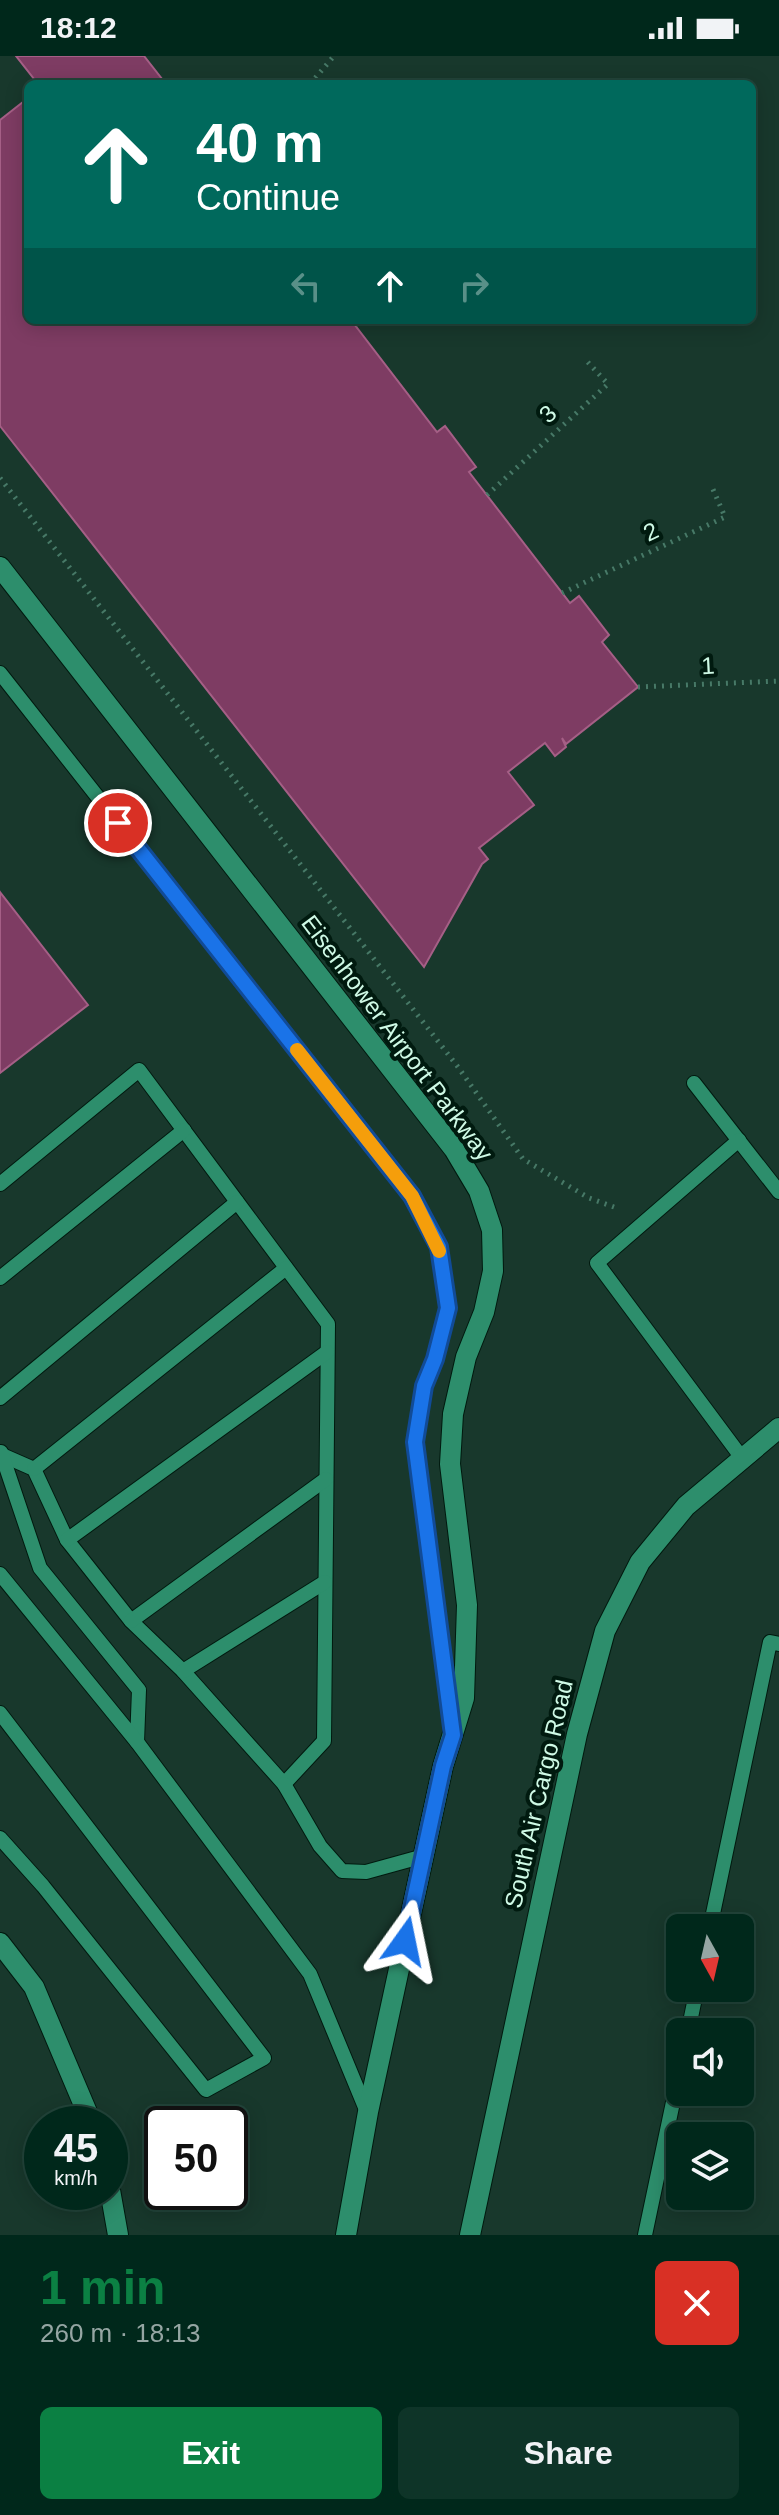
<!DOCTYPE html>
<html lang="en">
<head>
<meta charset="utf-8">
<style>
	:root { --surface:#00281b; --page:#0e3428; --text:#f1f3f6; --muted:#95a6a3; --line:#22443a; --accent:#0b8043 }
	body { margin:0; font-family:Arial,sans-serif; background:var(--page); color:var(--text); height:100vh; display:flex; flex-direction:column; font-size:30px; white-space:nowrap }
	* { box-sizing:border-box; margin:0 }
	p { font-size:26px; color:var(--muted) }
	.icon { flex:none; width:44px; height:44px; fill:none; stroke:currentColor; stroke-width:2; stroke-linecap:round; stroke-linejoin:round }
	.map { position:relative; height:2179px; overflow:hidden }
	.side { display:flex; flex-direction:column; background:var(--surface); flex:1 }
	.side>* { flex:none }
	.top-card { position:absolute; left:24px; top:24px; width:732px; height:244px; border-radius:12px; box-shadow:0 4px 20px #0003,0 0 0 2px var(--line); background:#00695c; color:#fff; overflow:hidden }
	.needle { width:52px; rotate:172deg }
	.buttons { position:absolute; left:666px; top:1858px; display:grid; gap:16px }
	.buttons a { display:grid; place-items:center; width:88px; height:88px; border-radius:12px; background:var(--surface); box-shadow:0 4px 20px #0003,0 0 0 2px var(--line); font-size:40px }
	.speed { position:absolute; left:24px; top:2050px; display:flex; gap:16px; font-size:40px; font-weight:700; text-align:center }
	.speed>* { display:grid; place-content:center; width:104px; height:104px; border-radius:50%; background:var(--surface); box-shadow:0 4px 20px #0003,0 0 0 2px var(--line); line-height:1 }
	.speed small { font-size:20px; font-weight:400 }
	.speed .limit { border:4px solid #111; border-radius:12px; background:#fff; color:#111 }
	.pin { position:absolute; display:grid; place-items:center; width:68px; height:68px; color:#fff; margin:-34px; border:4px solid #fff; border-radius:50%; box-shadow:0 2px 8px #0007 }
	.me { position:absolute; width:88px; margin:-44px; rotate:12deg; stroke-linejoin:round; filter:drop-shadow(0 0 6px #0008) }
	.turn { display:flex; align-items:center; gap:28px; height:168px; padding:0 40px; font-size:36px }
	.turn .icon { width:104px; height:104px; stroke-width:2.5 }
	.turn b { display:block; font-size:56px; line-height:68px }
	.lanes { display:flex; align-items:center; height:76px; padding:0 40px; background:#0003; justify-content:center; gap:40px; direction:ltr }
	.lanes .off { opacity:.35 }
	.round { display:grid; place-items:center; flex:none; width:84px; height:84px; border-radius:12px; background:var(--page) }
	.summary { display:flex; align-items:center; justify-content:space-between; height:136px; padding:0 40px }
	h1 { font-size:48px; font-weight:800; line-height:60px; color:var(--accent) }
	.primary-button { display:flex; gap:16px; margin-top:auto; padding:16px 40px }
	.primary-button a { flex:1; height:92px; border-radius:12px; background:var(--accent); color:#fff; font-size:32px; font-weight:800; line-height:92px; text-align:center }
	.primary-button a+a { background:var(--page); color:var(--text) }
	.status { display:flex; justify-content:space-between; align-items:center; height:56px; padding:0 40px; background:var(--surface); direction:ltr }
	.status svg { height:22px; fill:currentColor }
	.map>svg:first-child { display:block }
	.built { fill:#18382c; fill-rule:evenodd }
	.building { fill:#7e3c63; stroke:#a55f86; stroke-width:2 }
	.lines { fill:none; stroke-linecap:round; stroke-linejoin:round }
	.service-casing { stroke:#001a0f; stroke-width:16 }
	.minor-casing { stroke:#001a0f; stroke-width:22 }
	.secondary-casing { stroke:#001a0f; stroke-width:22 }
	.path { stroke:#477967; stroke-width:5; stroke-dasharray:2 6; stroke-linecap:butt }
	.service { stroke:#2d8e6c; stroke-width:14 }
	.minor { stroke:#2d8e6c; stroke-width:20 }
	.secondary { stroke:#2d8e6c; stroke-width:20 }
	.route-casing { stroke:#114b97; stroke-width:20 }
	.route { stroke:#1a73e8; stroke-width:14 }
	.slow { stroke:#f59e0b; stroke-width:14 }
	.labels { text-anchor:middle; stroke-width:8; stroke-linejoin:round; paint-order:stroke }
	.street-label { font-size:24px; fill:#cffae6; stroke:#001a0f }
</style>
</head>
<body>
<div class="status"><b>18:12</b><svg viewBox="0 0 49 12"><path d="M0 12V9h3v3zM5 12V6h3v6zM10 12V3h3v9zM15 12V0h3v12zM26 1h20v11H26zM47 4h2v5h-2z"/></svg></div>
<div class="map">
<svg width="779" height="2179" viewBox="0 0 779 2179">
	<rect width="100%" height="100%" fill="#003524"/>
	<path class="built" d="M0 0H779V2179H0ZM28 28H752V264H28ZM680 1872H740V1932H680ZM680 1976H740V2036H680ZM42 2068H110V2136H42ZM162 2068H230V2136H162ZM680 2080H740V2140H680Z"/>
	<g class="building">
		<polygon points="16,0 144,0 166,28 38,28"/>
		<polygon points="28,42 28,264 351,264 437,376 445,370 476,411 469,416 570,547 579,540 609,579 602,586 638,631 566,688 562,682 566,691 555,700 545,687 508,716 534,749 479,792 488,803 482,808 424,911 0,370 0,64"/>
		<polygon points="0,836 88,949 0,1017"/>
	</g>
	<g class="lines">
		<g class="service-casing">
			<g id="service">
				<polyline points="0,617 412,1140 439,1191 448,1252 435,1303 424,1330 415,1386 452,1671"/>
				<polyline points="694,1027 779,1136"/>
				<polyline points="739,1084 597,1207 742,1402"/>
				<polyline points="0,1128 139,1014 328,1268 324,1685 284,1728 183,1615 131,1565 67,1484 34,1413 2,1399"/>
				<polyline points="0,1222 184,1074"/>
				<polyline points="0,1342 237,1146"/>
				<polyline points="1,1396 40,1512 139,1634 137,1686"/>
				<polyline points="34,1413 286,1212"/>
				<polyline points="67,1484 327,1296"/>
				<polyline points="0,1518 137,1686 310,1918 367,2056"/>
				<polyline points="131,1565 326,1423"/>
				<polyline points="183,1615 325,1526"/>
				<polyline points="0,1657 264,2002 206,2034 43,1830 0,1782"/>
				<polyline points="284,1728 320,1790 342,1815 366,1816 424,1800"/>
				<polyline points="710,1872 770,1586 779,1588"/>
				<polyline points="688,1976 697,1932"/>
				<polyline points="645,2179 680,2013"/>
			</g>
		</g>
		<g class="minor-casing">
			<polyline id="minor" points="470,2179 577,1678 605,1575 640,1506 686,1450 779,1372"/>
		</g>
		<g class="secondary-casing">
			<g id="secondary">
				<polyline points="0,511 454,1093 479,1135 492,1174 493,1215 484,1256 466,1301 453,1358 450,1408 467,1549 464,1642 443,1710 368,2056 346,2179"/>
				<polyline points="0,1887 34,1931 92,2068"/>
				<polyline points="110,2134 118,2179"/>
			</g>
		</g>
		<g class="path">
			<polyline points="310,28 334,0"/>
			<polyline points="355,269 360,264"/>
			<polyline points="0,422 458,1011 523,1103 589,1142 614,1151"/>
			<polyline points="487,439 608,328 584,302"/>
			<polyline points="562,537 725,461 712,431"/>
			<polyline points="638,631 779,625"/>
		</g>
		<use href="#service" class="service"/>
		<use href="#minor" class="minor"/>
		<use href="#secondary" class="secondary"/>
	</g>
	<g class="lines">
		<g class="route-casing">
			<polyline id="route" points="118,767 412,1140 439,1191 448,1252 435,1303 424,1330 415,1386 453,1679 443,1710 405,1885"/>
		</g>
		<use href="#route" class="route"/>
		<polyline class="slow" points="297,994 412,1140 439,1195"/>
	</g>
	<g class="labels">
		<g class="street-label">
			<text transform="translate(548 358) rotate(-43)" y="8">3</text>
			<text transform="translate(651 476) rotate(-25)" y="8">2</text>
			<text transform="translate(708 610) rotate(-3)" y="8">1</text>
			<text transform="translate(397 982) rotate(53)" y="8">Eisenhower Airport Parkway</text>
			<text transform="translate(539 1738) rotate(-77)" y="8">South Air Cargo Road</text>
		</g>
	</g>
</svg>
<div class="buttons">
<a><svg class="needle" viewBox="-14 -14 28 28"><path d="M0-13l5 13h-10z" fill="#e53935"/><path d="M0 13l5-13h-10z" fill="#95a6a3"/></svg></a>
<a><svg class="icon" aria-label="sound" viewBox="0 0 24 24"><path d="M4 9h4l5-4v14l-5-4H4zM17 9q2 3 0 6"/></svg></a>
<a><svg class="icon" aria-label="layers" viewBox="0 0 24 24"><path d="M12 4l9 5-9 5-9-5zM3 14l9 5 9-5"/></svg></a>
</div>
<div class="speed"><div>45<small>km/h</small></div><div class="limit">50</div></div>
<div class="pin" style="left:118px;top:767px;background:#d93025"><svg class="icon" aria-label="arrive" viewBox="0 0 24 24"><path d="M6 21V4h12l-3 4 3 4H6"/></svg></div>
<svg class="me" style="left:405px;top:1885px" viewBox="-20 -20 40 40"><path d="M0-17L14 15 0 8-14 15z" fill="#1a73e8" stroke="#fff" stroke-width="4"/></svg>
<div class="top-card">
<div class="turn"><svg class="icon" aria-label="ahead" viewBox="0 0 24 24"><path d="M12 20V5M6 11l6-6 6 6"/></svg><div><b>40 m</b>Continue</div></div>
<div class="lanes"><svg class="icon off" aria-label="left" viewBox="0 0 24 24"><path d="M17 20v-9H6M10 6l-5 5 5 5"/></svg><svg class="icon" aria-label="ahead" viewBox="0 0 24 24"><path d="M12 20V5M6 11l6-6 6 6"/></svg><svg class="icon off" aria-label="right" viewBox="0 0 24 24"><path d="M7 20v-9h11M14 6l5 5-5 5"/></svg></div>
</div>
</div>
<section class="side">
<div class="summary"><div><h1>1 min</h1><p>260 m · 18:13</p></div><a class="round" style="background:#d93025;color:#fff"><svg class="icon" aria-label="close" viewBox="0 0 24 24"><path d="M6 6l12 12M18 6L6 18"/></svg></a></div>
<div class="primary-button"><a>Exit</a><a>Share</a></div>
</section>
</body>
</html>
